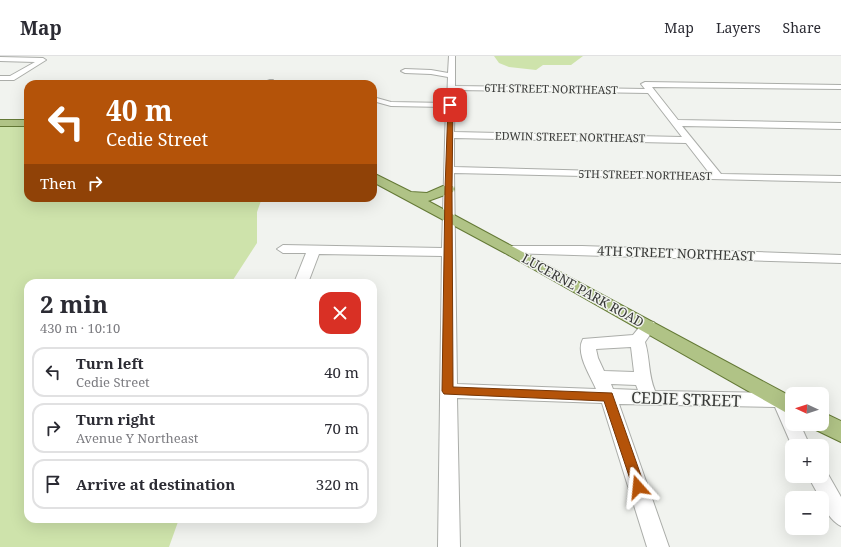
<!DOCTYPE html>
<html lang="en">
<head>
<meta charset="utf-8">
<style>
	:root { --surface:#fff; --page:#f7f7f7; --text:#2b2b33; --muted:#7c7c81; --line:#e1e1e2 }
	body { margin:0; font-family:"Noto Serif",serif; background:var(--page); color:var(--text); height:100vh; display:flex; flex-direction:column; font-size:15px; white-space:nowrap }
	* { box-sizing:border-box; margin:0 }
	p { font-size:13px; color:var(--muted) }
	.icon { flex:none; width:22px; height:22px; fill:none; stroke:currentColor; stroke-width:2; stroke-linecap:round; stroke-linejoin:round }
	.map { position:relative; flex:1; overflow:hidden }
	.panel { position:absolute; left:24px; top:223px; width:353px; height:244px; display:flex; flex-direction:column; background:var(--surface); border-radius:12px; box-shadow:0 4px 16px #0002 }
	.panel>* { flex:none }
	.guide { position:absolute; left:24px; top:24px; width:353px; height:122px; border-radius:12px; box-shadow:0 4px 16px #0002; background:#b45309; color:#fff; overflow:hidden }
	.needle { width:26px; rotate:273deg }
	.tools { position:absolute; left:785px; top:331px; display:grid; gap:8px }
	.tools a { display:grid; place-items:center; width:44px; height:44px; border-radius:8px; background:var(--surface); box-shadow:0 4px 16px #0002; font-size:20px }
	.pin { position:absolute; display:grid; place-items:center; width:34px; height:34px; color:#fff; margin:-17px; border-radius:8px; box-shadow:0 2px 6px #0006 }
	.me { position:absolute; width:44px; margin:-22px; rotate:342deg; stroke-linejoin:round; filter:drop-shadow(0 0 3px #0008) }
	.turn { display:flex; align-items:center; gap:14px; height:84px; padding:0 16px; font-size:18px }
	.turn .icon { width:52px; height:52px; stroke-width:2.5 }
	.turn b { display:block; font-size:28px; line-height:34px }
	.then { display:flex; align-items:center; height:38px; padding:0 16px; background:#0003; gap:8px; font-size:15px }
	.round { display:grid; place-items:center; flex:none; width:42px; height:42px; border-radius:12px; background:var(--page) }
	.head { display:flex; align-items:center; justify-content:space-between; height:68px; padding:0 16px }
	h1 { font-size:24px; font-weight:700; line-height:30px }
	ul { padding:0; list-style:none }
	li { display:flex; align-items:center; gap:12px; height:50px; margin:0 8px 6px; padding:0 8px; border:2px solid var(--line); border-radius:12px }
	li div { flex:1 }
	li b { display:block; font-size:15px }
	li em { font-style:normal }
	header { display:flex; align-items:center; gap:24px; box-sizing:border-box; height:56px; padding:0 20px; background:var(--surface); border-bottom:1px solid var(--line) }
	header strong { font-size:19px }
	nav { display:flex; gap:22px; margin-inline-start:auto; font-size:14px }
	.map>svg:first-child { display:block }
	.green { fill:#cee3ab }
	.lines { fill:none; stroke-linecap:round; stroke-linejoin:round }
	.minor-casing { stroke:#abada9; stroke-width:2 }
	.major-casing { stroke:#647936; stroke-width:2 }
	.minor { fill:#fff; fill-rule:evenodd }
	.major { fill:#b0c386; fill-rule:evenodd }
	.route { fill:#b45309; stroke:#753606 }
	.labels { text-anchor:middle; stroke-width:3; stroke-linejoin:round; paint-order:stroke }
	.far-street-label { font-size:11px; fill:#383937; stroke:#f1f3ef }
	.street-label { font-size:13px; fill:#383937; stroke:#f1f3ef }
	.near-street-label { font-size:16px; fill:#383937; stroke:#f1f3ef }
</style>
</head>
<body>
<header>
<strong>Map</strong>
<nav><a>Map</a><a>Layers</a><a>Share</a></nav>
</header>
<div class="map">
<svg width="841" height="491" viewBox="0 0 841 491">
	<rect width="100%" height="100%" fill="#f1f3ef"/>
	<g class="green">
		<polygon points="494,0 583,0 571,9 543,9 536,14 509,11 499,7"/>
		<polygon points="0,69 28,69 28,142 262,142 257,156 257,187 231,227 28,227 28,463 179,463 169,491 0,491"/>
	</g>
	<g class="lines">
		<g class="minor-casing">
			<g id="minor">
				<path d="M449 0H455V30L645 33 641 28 645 26 841 29V33L652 31 678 64 841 67V73L682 70 721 118 841 120V126L454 117 457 328 596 333C590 319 575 297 583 283L633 279C639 272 643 263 654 266L656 270 645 286C650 302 648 319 655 335L780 337 786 339 792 351V368H800L810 390H792L775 351 619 348 669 491H647L602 347 457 342 460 491H438L442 200 319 198 308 227H294L306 197H283L277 193 283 189 442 192 446 51 391 50 373 45V41L391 46 447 47 448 21 431 18 405 17 401 15 405 13 431 14 448 17ZM455 34 648 37 682 81 454 76ZM454 82 686 87 710 118 454 111ZM631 291 634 316 604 315 598 302 596 293ZM611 328 636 329 638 334 613 333Z"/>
				<polygon points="0,1 43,2 46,4 14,24 0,24 0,20 10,20 35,6 0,5"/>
				<polygon points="270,24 273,24 273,28 259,28"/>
				<polygon points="510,190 582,190 841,199 841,207 506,197 504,194 506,191"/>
				<path d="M822 412 825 413 841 441V470C832 466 822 452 822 442H820L808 420H822Z"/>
			</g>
		</g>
		<g class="major-casing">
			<g id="major">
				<rect x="0" y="64" width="28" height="6"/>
				<polygon points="373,117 411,136 427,137 443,130 453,130 454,133 453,136 428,145 792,341 792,360 505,197 373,126"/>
				<polygon points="822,356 841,365 841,386 814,373 812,368 822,368"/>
			</g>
		</g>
		<use href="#minor" class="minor"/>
		<use href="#major" class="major"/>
	</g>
	<polygon class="route" points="450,47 453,49 452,133 453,331 612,337 645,431 643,435 638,437 634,435 604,345 444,338 442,335 445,133 448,49"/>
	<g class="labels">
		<g class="far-street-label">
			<text transform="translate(551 33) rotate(1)" y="4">6TH STREET NORTHEAST</text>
			<text transform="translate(570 81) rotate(1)" y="4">EDWIN STREET NORTHEAST</text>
			<text transform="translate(645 119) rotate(1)" y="4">5TH STREET NORTHEAST</text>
		</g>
		<g class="street-label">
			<text transform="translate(676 197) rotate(2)" y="5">4TH STREET NORTHEAST</text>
			<text transform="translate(583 234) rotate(29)" y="5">LUCERNE PARK ROAD</text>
		</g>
		<g class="near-street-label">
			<text transform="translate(686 343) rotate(2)" y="6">CEDIE STREET</text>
		</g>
	</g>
</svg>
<div class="tools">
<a><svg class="needle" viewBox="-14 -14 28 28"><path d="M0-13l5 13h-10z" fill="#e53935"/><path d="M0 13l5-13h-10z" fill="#7c7c81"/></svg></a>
<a>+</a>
<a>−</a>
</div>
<div class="pin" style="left:450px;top:49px;background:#d93025"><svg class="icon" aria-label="arrive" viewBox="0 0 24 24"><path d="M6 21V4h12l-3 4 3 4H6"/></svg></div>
<svg class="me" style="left:638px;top:431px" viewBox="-20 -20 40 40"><path d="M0-17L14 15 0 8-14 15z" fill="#b45309" stroke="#fff" stroke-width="4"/></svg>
<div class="guide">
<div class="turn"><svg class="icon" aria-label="left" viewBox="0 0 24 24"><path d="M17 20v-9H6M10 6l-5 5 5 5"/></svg><div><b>40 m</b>Cedie Street</div></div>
<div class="then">Then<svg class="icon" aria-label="right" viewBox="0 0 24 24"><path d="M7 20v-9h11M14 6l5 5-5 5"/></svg></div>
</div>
<section class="panel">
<div class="head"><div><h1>2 min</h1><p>430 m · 10:10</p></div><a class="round" style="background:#d93025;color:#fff"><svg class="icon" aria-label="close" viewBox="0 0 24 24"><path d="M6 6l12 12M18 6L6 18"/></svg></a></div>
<ul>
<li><svg class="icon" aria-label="left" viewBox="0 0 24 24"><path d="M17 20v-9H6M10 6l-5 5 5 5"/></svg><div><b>Turn left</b><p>Cedie Street</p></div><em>40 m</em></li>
<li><svg class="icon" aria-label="right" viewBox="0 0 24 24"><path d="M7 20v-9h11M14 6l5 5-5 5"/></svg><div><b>Turn right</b><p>Avenue Y Northeast</p></div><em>70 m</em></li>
<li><svg class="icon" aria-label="arrive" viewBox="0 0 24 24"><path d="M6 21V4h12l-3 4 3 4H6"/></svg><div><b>Arrive at destination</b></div><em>320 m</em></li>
</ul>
</section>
</div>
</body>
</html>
